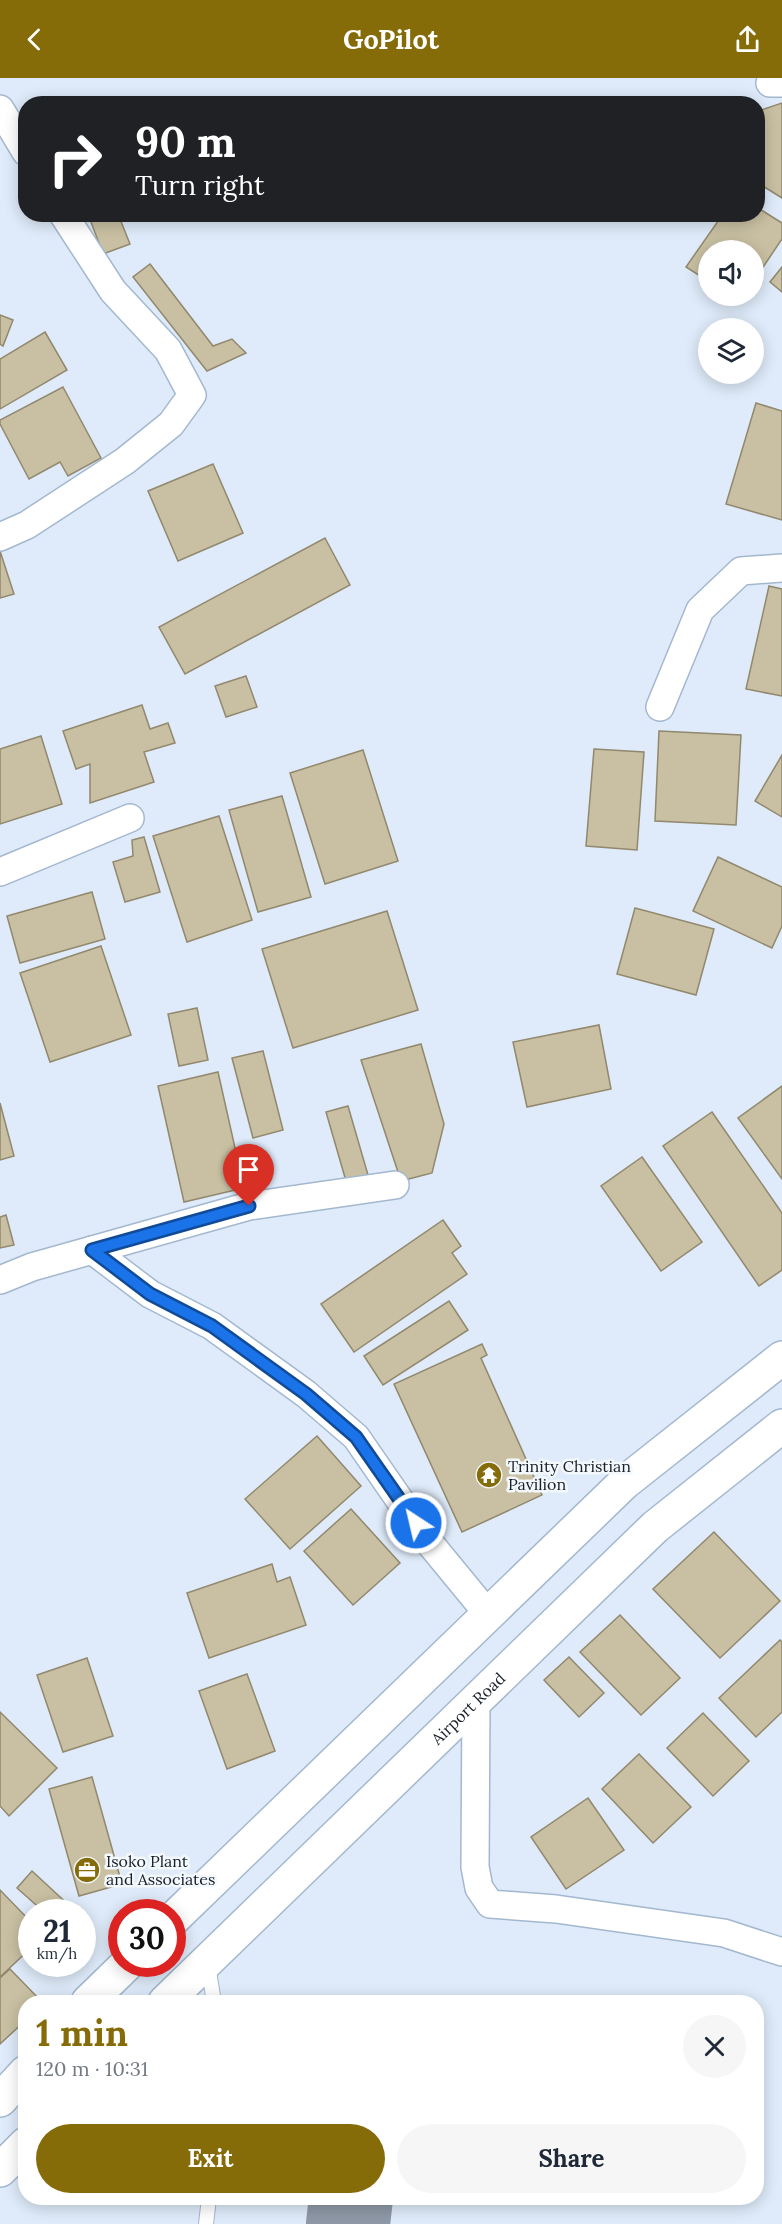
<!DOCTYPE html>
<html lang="en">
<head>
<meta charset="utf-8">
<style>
	:root { --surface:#fff; --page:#f6f6f7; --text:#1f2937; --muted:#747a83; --accent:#866c09 }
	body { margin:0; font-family:Lora,serif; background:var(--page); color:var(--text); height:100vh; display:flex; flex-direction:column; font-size:22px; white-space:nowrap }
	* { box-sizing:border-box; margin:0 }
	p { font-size:20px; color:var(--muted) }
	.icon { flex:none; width:33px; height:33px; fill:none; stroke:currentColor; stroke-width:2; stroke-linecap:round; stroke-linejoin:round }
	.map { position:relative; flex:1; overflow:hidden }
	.side { position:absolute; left:18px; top:1917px; width:746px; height:210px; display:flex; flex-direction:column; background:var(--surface); border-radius:24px; box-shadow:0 3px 15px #0003 }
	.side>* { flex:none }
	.hud { position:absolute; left:18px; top:18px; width:747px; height:126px; border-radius:24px; box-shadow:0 3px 15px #0003; background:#202124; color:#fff; overflow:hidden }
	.buttons { position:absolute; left:698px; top:162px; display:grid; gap:12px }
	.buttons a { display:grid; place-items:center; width:66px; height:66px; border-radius:50%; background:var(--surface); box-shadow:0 3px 15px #0003; font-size:30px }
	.speed { position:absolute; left:18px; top:1821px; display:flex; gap:12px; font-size:30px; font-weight:700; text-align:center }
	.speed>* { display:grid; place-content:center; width:78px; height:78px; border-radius:50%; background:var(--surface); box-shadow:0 3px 15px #0003; line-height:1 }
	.speed small { font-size:15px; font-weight:400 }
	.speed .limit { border:9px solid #d22; background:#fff; color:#111 }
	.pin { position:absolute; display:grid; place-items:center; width:51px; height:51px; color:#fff; margin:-62px -26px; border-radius:50% 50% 50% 0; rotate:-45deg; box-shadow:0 0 6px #0007 }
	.pin .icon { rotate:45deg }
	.me { position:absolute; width:66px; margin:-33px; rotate:325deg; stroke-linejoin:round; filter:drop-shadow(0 0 4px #0008) }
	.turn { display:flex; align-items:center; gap:21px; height:126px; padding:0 18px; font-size:27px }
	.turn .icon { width:78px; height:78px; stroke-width:2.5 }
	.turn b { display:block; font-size:42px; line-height:51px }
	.round { display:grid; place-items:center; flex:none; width:63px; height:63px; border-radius:32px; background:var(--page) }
	.overview { display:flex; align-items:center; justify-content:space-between; height:102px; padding:0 18px }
	h1 { font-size:36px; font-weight:800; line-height:45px; color:var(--accent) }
	.action { display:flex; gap:12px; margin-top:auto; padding:12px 18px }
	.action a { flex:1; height:69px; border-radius:36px; background:var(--accent); color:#fff; font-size:24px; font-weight:800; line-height:69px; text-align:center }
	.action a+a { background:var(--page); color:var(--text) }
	header { display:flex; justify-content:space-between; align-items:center; height:78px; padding:0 18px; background:var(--accent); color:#fff; font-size:27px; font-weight:800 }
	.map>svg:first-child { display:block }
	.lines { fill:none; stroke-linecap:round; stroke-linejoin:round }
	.taxiway { stroke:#8e98a6; stroke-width:84 }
	.building { fill:#c9c0a3; stroke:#91886d; stroke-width:1.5 }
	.service-casing { stroke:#a3b8cf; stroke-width:16 }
	.minor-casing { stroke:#a3b8cf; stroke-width:30 }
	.secondary-casing { stroke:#a3b8cf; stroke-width:36 }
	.service { stroke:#fff; stroke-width:14 }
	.minor { stroke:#fff; stroke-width:27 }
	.secondary { stroke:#fff; stroke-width:33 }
	.route-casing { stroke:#114b97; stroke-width:15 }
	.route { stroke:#1a73e8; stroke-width:10 }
	.labels { text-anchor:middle; stroke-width:5; stroke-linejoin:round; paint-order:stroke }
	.poi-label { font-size:16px; fill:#192029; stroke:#f3f8fc; text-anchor:start }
	.street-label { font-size:16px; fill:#192029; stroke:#f3f8fc }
</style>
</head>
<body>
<header><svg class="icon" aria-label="back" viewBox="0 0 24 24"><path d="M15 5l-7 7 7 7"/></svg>GoPilot<svg class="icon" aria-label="share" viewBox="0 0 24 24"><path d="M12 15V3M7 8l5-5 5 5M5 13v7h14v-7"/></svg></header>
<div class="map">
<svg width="782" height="2146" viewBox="0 0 782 2146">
	<rect width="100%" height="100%" fill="#dfebfa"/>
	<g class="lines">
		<polyline class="taxiway" points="348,2146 351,2120"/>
	</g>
	<g class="building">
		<polygon points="782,25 782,120 758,105 758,33"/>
		<polygon points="758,130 782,145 782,161 753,204 753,172 708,172 708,203 686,189 723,136 758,136"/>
		<polygon points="88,136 118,136 130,166 103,176"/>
		<polygon points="150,186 213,268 232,261 246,275 207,293 133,199"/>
		<polygon points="782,189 782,214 770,204"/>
		<polygon points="0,237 13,242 3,268 0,266"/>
		<polygon points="45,254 67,292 0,331 0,281"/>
		<polygon points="63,309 101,380 68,398 60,384 29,401 0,346 0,342"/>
		<polygon points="756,325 782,333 782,442 726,426"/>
		<polygon points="213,386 243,455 178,483 148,413"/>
		<polygon points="325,460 350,507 185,596 159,549"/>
		<polygon points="0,473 14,516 0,520"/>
		<polygon points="769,508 782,511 782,618 746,611"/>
		<polygon points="246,598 257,629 226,639 215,608"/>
		<polygon points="142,627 150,651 168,645 175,665 144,674 154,704 90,725 90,686 76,691 63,653"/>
		<polygon points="659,653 741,657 736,747 655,743"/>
		<polygon points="41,658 62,726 0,746 0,671"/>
		<polygon points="594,671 644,674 637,772 586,768"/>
		<polygon points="363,672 398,783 325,806 290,695"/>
		<polygon points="782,677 782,739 755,723"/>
		<polygon points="282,718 311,819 258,834 229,732"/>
		<polygon points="219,738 252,842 187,864 153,758"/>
		<polygon points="144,759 160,814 125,824 113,784 133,778 132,762"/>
		<polygon points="718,779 782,809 782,848 772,870 693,833"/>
		<polygon points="92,814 105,861 20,885 7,838"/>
		<polygon points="635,830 714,851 696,917 617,896"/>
		<polygon points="387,833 418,932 293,970 262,871"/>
		<polygon points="101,868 131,957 50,984 20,895"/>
		<polygon points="197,930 208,982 179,988 168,936"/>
		<polygon points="599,947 611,1011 527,1029 513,964"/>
		<polygon points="421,966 444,1046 432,1095 401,1103 361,982"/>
		<polygon points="263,973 283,1052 253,1060 232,980"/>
		<polygon points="218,994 244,1110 184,1124 158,1008"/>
		<polygon points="782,1008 782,1101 738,1040"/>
		<polygon points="0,1025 14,1078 0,1082"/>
		<polygon points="348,1028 368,1097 346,1103 326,1034"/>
		<polygon points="712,1034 782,1135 782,1192 759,1208 663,1068"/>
		<polygon points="642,1079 702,1164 661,1193 601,1108"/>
		<polygon points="6,1137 14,1167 0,1170 0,1139"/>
		<polygon points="443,1142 461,1168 452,1175 467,1196 354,1274 321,1226"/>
		<polygon points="449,1223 468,1252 383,1307 364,1278"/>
		<polygon points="482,1266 487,1277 481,1280 542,1417 462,1454 394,1306"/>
		<polygon points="317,1358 361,1408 290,1471 245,1421"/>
		<polygon points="351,1431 400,1485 353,1527 304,1473"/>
		<polygon points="714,1454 780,1523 720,1580 653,1511"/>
		<polygon points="272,1486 277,1504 290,1499 306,1547 209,1580 187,1515"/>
		<polygon points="620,1537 680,1600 641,1637 580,1574"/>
		<polygon points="780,1562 782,1564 782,1634 756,1659 719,1620"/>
		<polygon points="569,1579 604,1615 579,1639 544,1602"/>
		<polygon points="87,1580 113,1658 63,1674 37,1597"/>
		<polygon points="247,1596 275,1673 227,1691 199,1613"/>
		<polygon points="0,1634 57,1690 9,1738 0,1728"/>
		<polygon points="703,1635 749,1683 713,1718 667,1670"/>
		<polygon points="639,1676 691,1729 653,1765 602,1711"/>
		<polygon points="92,1699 122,1806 79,1818 49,1711"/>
		<polygon points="588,1720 624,1772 566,1811 531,1759"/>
		<polygon points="32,1793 73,1831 70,1834 44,1834 17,1810"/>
		<polygon points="0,1812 32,1845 32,1869 0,1899"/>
		<polygon points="10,1891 42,1924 26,1924 26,1942 0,1966 0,1900"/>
	</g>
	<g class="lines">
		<g class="service-casing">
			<g id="service">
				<polyline points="208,1887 214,1924"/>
				<polyline points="206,2146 209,2120"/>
			</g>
		</g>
		<g class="minor-casing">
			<g id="minor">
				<polyline points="770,5 782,5"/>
				<polyline points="0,31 26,74"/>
				<polyline points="0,459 27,447 125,383 171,346 192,317 168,272 113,213 63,136"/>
				<polyline points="660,629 700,532 741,493 782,490"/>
				<polyline points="0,794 130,740"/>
				<polyline points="92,1172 150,1216 212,1248 306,1316 356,1359 428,1463 488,1536"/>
				<polyline points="0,1202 32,1189 249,1128 395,1107"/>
				<polyline points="476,1621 475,1789 479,1810 490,1826 556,1831 724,1855 782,1874"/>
			</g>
		</g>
		<g class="secondary-casing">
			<g id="secondary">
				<polyline points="172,1842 624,1405 782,1280"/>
				<polyline points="88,1924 127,1886"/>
				<path id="s1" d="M165 1924 655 1449 782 1348"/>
				<polyline points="0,2022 26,1994"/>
				<polyline points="0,2092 26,2066"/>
			</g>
		</g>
		<use href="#service" class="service"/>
		<use href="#minor" class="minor"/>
		<use href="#secondary" class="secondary"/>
	</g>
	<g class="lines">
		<g class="route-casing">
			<polyline id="route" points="249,1128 92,1172 150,1216 212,1248 306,1316 356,1359 416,1445"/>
		</g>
		<use href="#route" class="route"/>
	</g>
	<defs>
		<g id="temple-disc" transform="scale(1.35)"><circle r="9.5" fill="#866c09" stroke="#f3f8fc"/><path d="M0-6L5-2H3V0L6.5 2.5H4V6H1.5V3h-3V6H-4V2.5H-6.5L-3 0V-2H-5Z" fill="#fff"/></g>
		<g id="office-disc" transform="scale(1.35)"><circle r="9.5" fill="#866c09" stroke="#f3f8fc"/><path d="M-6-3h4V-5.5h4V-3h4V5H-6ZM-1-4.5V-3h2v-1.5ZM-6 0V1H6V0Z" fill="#fff"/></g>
	</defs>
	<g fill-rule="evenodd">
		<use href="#temple-disc" x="489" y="1397"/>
		<use href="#office-disc" x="87" y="1792"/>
	</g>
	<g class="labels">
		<g class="poi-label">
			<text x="508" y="1394">Trinity Christian<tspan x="508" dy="18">Pavilion</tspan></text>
			<text x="106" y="1789">Isoko Plant<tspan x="106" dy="18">and Associates</tspan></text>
		</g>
		<g class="street-label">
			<text dy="6" stroke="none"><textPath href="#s1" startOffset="422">Airport Road</textPath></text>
		</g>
	</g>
</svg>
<div class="buttons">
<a><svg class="icon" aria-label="sound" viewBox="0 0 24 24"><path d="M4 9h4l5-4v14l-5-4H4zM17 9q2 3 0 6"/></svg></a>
<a><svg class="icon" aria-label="layers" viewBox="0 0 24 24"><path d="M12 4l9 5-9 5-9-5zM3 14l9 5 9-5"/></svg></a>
</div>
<div class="speed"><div>21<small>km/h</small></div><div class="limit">30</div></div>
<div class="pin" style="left:249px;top:1128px;background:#d93025"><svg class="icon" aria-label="arrive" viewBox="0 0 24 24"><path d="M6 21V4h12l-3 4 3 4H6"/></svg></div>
<svg class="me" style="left:416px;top:1445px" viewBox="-20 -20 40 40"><circle r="17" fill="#1a73e8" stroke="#fff" stroke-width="3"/><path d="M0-11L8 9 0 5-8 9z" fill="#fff"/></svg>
<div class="hud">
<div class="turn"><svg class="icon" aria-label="right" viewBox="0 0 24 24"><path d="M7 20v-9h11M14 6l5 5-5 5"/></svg><div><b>90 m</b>Turn right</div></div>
</div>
<section class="side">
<div class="overview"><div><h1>1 min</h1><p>120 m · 10:31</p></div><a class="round"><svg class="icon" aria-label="close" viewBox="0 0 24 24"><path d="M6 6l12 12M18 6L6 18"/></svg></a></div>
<div class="action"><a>Exit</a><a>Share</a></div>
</section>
</div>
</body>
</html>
